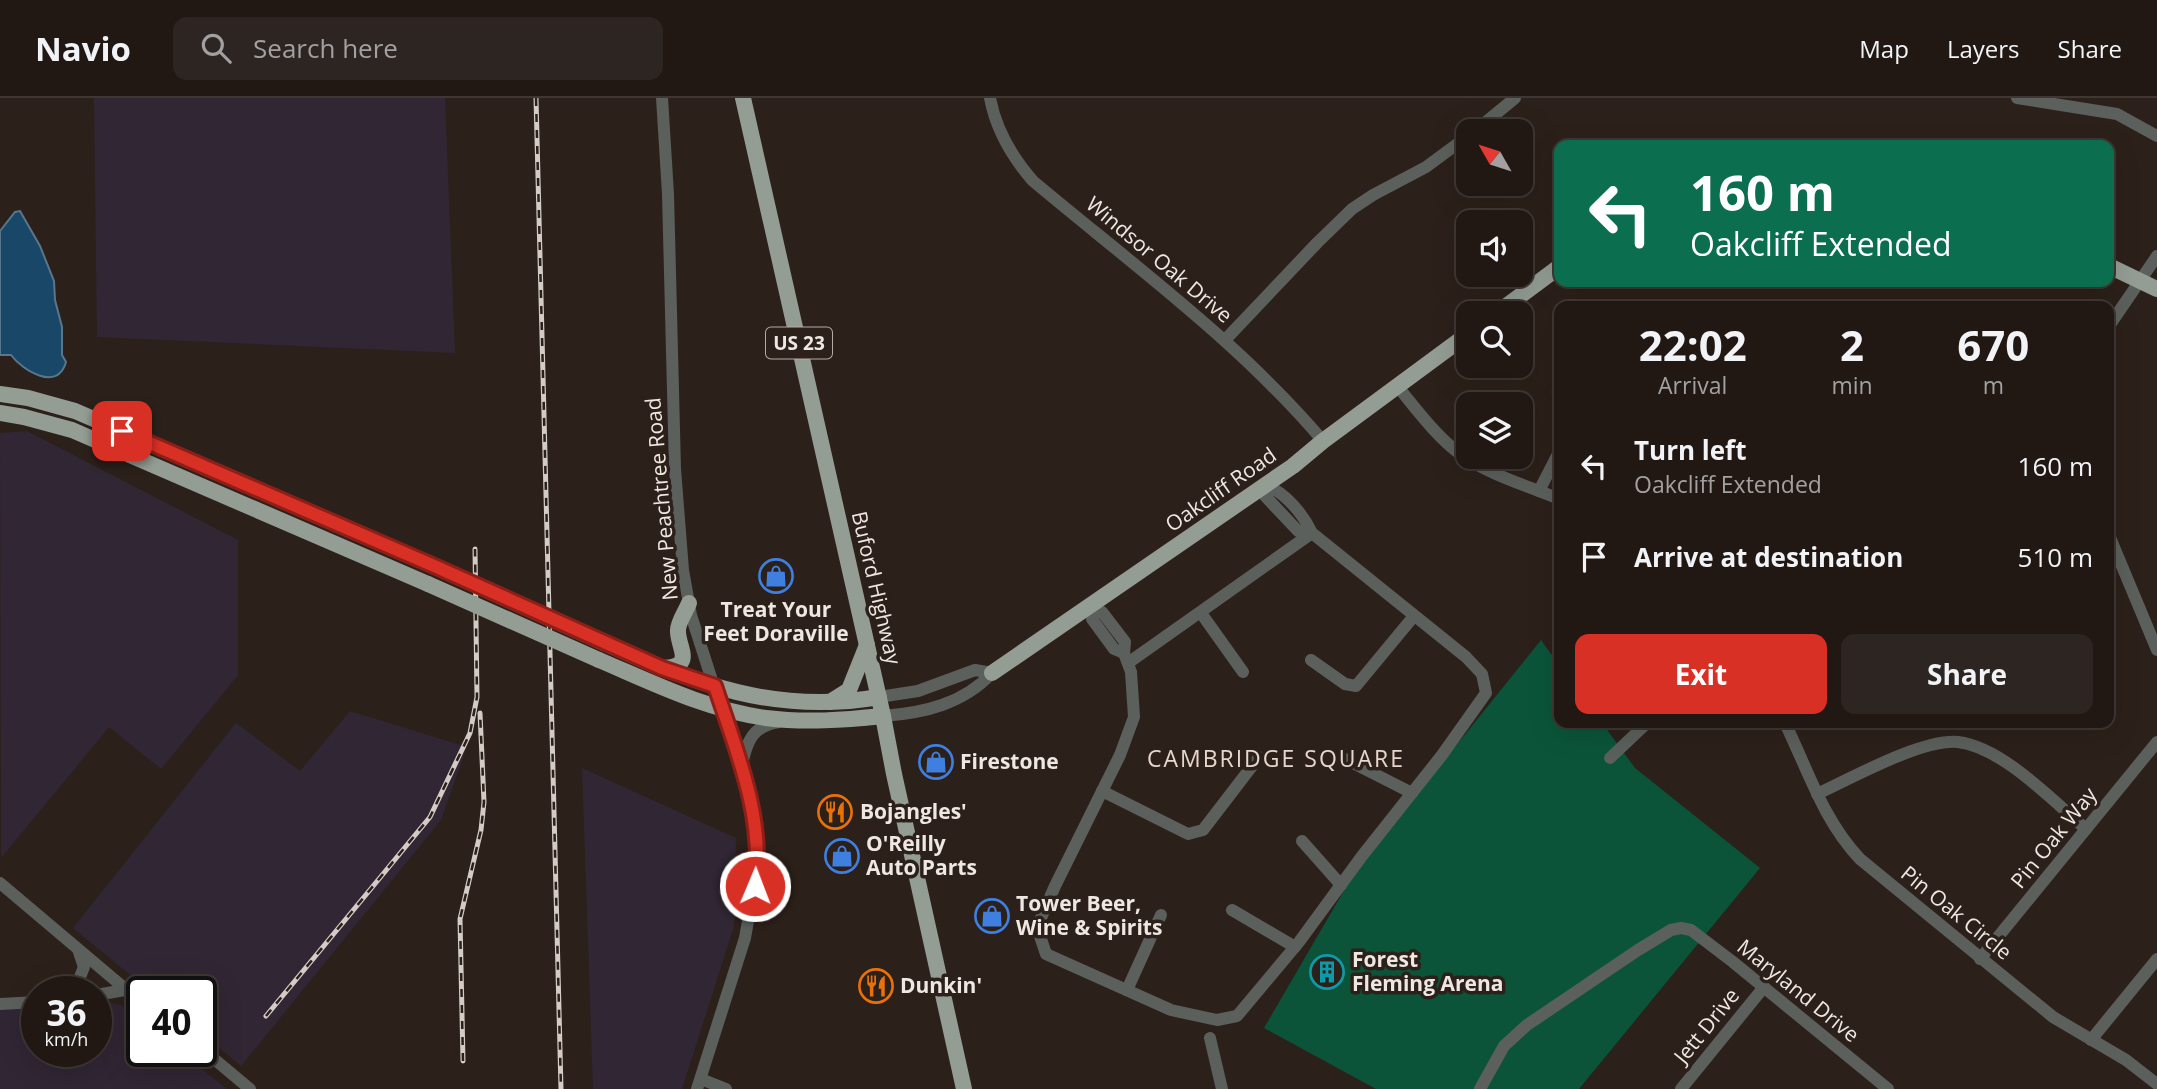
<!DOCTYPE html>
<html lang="en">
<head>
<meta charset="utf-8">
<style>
	:root { --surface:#211814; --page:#2d2522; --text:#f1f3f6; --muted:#a2a0a0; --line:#3e3734; --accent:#d93025 }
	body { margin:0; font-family:"Open Sans",sans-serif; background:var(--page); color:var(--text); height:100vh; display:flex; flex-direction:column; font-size:26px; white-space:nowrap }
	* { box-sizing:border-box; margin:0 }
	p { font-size:23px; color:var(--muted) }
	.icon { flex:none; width:38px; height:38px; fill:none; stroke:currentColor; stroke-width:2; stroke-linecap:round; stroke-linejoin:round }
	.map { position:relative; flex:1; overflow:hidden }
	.side { position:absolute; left:1554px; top:203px; width:560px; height:427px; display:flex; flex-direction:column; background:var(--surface); border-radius:14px; box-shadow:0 7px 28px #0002,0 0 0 2px var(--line) }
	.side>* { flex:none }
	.guide { position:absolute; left:1554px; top:42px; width:560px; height:147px; border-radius:14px; box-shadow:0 7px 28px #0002,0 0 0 2px var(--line); background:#0b6e4f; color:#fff; overflow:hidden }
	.needle { width:46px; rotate:309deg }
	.tools { position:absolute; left:1456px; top:21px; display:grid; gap:14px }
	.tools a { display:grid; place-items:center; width:77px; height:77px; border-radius:14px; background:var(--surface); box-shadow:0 7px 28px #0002,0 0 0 2px var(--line); font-size:35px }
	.speed { position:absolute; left:21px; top:878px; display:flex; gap:14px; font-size:35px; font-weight:700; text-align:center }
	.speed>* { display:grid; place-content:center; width:91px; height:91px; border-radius:50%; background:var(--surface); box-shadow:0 7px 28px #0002,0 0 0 2px var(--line); line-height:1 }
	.speed small { font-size:18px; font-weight:400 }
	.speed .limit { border:4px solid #111; border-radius:10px; background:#fff; color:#111 }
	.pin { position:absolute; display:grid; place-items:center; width:60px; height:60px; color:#fff; margin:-30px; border-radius:14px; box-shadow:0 4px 10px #0006 }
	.me { position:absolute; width:77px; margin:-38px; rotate:1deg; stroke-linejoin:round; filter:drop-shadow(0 0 5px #0008) }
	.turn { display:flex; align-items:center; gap:24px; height:147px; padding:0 21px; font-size:32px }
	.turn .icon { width:91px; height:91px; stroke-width:2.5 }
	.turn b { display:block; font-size:49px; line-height:60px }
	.eta { display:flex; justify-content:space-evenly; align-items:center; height:119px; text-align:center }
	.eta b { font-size:42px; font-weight:700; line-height:49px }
	.action { display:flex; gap:14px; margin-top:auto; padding:14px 21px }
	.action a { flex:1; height:80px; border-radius:14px; background:var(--accent); color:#fff; font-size:28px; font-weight:700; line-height:80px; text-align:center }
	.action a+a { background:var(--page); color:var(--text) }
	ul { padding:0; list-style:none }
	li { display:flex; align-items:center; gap:21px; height:91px; padding:0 21px }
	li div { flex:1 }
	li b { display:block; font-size:26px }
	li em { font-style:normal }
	header { display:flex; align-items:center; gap:42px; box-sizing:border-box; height:98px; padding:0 35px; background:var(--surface); border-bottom:2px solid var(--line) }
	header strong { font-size:33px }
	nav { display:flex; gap:38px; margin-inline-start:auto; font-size:24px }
	.search { width:490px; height:63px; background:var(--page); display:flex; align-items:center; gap:18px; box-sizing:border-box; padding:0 24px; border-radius:14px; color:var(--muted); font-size:26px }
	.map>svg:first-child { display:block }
	.industrial { fill:#312634 }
	.green { fill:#0b543a }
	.water { fill:#184767; stroke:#58778c; stroke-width:2 }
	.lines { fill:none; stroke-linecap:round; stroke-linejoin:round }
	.minor { stroke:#5b605c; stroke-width:12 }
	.major { stroke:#939d94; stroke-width:16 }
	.rail-casing { stroke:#d3cbc5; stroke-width:5 }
	.rail { stroke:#2c201a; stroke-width:2.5; stroke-dasharray:8; stroke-linecap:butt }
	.major-bridge { stroke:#939d94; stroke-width:16 }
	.route-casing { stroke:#8d1f18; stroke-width:18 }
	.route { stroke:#d93025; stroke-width:12 }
	.labels { text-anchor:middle; stroke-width:7; stroke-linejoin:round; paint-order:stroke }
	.shield { fill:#2c201a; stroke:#b4aba6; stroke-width:2 }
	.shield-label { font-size:19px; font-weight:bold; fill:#efe7e2 }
	.street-label { font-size:21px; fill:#efe7e2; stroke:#2c201a }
	.poi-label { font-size:21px; font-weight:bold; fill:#efe7e2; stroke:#2c201a; text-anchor:start }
	.neighbourhood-label { font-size:23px; letter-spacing:2px; fill:#e6d6cd; stroke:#2c201a }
</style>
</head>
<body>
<header>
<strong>Navio</strong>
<div class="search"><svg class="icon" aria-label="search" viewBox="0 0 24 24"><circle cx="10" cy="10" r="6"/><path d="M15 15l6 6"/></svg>Search here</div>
<nav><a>Map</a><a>Layers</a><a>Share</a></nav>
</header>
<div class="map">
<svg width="2157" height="991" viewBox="0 0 2157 991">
	<rect width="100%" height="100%" fill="#2c201a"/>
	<g class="industrial">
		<polygon points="94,0 445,0 455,255 97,239"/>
		<polygon points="27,333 238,442 238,577 161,671 109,629 1,760 0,335"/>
		<polygon points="350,613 467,649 441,722 241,968 201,935 201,894 151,894 73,830 236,625 300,673"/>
		<polygon points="582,670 736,740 734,828 682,991 593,991"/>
		<polygon points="96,903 104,903 121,907 142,924 142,954 180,954 227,991 0,991 0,911 37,908 37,954 96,954"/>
	</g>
	<polygon class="green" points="1541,542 1559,567 1559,625 1602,625 1635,670 1760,770 1579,991 1376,991 1264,930 1356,772"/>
	<path class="water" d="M20 113 40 148 54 183 55 202 62 229V257L66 264C58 294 23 273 11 257H0V133L15 114Z"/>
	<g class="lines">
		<g class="minor">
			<polyline points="662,0 668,96 675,371 683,472 691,517 752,707 758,766 745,840 697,991"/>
			<path d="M990 0C996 32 1012 59 1033 83 1132 166 1239 244 1323 343"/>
			<polyline points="2017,0 2117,16 2157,38"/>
			<polyline points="1475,33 1515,0"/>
			<polyline points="2109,228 2157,158"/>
			<polyline points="1225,242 1317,145 1352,111 1373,97 1426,69 1468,38"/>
			<path d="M1398 289C1417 312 1436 338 1460 356 1487 376 1528 388 1559 401"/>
			<polyline points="1539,393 1559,354"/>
			<polyline points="2109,437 2157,552"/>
			<path d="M1090 507 1095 514H1102L1125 544 1124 555 1131 574 1134 619 1120 657 1055 788 1037 829 1046 856 1171 912 1217 922 1237 918 1299 844 1362 758 1442 657 1486 595 1482 576 1466 559 1312 435C1303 416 1285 394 1265 387V398L1298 433 1312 435"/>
			<polyline points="1095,514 1092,521 1114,551 1124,555"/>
			<polyline points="1201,515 1243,574"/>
			<polyline points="1311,562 1345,586 1356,588 1414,518"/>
			<polyline points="1128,565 1312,435"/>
			<polyline points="879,599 918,593 975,572 992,575"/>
			<path d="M883 618C924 615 963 606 992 575"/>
			<path d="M1785 625C1808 672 1823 722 1860 761L2053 919 2126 962 2157 986"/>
			<polyline points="1341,659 1412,695"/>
			<polyline points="1610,660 1647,625"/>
			<path d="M742 667C747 642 753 628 779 624"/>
			<polyline points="1102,693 1188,736 1203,732 1259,659"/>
			<path d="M1817 696C1852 680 1921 641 1958 644 2002 649 2053 703 2086 731"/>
			<polyline points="1302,743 1341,787"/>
			<polyline points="0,785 142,905"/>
			<polyline points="1232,812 1295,849"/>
			<polyline points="1980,861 2157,644"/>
			<polyline points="1127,892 1161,817"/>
			<polyline points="74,894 84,869 79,854"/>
			<polyline points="96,897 125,892"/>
			<polyline points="0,906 37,904"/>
			<polyline points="1210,940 1222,991"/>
			<polyline points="2091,942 2157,861"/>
			<polyline points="201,950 250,991"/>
			<polyline points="701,981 726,991"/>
			<polyline points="1480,991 1504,948 1527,927 1638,852 1671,832 1681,830 1691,832 1733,864 1888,991"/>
			<polyline points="1681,991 1764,889"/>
		</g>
		<g class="major">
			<polyline points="743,0 883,618 894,676 964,991"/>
			<polyline points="2109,168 2157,191"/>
			<polyline points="1497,215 1559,169"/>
			<polyline points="0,296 28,300 75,313 432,467"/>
			<polyline points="0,315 24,319 72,332 428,486"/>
			<path d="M604 545C698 586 774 617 879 599"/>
			<path d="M599 562C653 585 707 612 766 620 805 625 844 622 883 618"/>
			<path d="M662 570C697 569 677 549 678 532 678 524 686 513 689 505"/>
			<polyline points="992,575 1293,368 1323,343 1468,236"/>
			<polyline points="830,604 849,592 867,547"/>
		</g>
		<g class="rail-casing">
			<g id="rail">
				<polyline points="536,0 561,991"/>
				<polyline points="266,918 430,719 470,635 477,599 475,451"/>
				<polyline points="463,963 460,821 481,732 484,704 480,615"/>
			</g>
		</g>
		<use href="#rail" class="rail"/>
		<g class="major-bridge">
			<polyline points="432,467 604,545"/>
			<polyline points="428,486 599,562"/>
		</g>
	</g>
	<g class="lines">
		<g class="route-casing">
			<path id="route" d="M122 333 432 467 662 570 715 588C736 652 765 720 755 788"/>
		</g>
		<use href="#route" class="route"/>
	</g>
	<defs>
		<g id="shop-ring" transform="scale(1.75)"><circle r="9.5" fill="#2c201a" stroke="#3f7fe0" stroke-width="1.5"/><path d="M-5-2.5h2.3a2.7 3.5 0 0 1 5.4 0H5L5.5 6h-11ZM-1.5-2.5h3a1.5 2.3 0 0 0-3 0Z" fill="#3f7fe0"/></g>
		<g id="restaurant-ring" transform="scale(1.75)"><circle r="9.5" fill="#2c201a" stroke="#e8710a" stroke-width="1.5"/><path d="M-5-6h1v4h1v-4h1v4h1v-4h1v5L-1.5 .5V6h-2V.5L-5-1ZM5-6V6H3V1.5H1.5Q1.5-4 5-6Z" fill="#e8710a"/></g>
		<g id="building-ring" transform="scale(1.75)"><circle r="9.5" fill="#2c201a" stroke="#0f9aa8" stroke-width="1.5"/><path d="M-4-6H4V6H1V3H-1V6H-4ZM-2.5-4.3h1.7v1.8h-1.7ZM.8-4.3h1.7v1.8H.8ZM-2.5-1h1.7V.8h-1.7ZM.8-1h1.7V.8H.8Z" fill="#0f9aa8"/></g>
	</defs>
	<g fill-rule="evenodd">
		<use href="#shop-ring" x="776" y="478"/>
		<use href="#shop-ring" x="936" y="664"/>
		<use href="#restaurant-ring" x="835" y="714"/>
		<use href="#shop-ring" x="842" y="758"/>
		<use href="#shop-ring" x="992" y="818"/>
		<use href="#building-ring" x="1327" y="874"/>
		<use href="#restaurant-ring" x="876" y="888"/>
	</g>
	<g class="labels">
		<rect class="shield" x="766" y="229.5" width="66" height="31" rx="5"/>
		<g class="shield-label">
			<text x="799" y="252">US 23</text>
		</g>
		<g class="street-label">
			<text transform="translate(1159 162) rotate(40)" y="7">Windsor Oak Drive</text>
			<text transform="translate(1221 392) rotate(-35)" y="7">Oakcliff Road</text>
			<text transform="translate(662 401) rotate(-95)" y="7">New Peachtree Road</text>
			<text transform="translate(876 490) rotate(77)" y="7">Buford Highway</text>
			<text transform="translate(2054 740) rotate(-51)" y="7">Pin Oak Way</text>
			<text transform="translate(1956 815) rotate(39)" y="7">Pin Oak Circle</text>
			<text transform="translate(1798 893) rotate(39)" y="7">Maryland Drive</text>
			<text transform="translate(1707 928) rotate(-51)" y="7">Jett Drive</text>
		</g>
		<g class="poi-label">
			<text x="776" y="519" text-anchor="middle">Treat Your<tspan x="776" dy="24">Feet Doraville</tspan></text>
			<text x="960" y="671">Firestone</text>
			<text x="860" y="721">Bojangles'</text>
			<text x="866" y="753">O'Reilly<tspan x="866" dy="24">Auto Parts</tspan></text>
			<text x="1016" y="813">Tower Beer,<tspan x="1016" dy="24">Wine &amp; Spirits</tspan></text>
			<text x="1352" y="869">Forest<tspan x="1352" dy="24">Fleming Arena</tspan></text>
			<text x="900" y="895">Dunkin'</text>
		</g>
		<g class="neighbourhood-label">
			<text x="1276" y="669">CAMBRIDGE SQUARE</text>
		</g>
	</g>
</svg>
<div class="tools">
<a><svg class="needle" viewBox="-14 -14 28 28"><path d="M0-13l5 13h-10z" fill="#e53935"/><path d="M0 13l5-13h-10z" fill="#a2a0a0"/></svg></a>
<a><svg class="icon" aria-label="sound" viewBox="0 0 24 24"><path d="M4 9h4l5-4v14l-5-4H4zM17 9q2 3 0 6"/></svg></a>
<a><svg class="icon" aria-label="search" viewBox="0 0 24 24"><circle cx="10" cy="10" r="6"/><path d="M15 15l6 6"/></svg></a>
<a><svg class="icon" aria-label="layers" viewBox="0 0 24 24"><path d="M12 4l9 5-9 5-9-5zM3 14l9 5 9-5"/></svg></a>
</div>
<div class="speed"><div>36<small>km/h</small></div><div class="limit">40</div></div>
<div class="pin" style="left:122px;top:333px;background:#d93025"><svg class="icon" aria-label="arrive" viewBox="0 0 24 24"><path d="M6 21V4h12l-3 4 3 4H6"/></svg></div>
<svg class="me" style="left:755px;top:788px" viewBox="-20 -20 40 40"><circle r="17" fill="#d93025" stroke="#fff" stroke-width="3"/><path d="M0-11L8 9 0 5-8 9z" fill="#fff"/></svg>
<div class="guide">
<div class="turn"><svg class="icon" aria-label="left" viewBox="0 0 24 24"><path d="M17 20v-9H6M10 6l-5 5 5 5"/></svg><div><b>160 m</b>Oakcliff Extended</div></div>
</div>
<section class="side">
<div class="eta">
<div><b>22:02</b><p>Arrival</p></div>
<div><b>2</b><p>min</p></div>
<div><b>670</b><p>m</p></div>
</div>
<ul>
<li><svg class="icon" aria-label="left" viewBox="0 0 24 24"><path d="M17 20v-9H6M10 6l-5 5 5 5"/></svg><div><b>Turn left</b><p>Oakcliff Extended</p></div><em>160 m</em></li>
<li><svg class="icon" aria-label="arrive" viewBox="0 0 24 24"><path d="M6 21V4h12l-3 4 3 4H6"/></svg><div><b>Arrive at destination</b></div><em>510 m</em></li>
</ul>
<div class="action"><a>Exit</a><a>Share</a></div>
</section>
</div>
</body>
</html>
